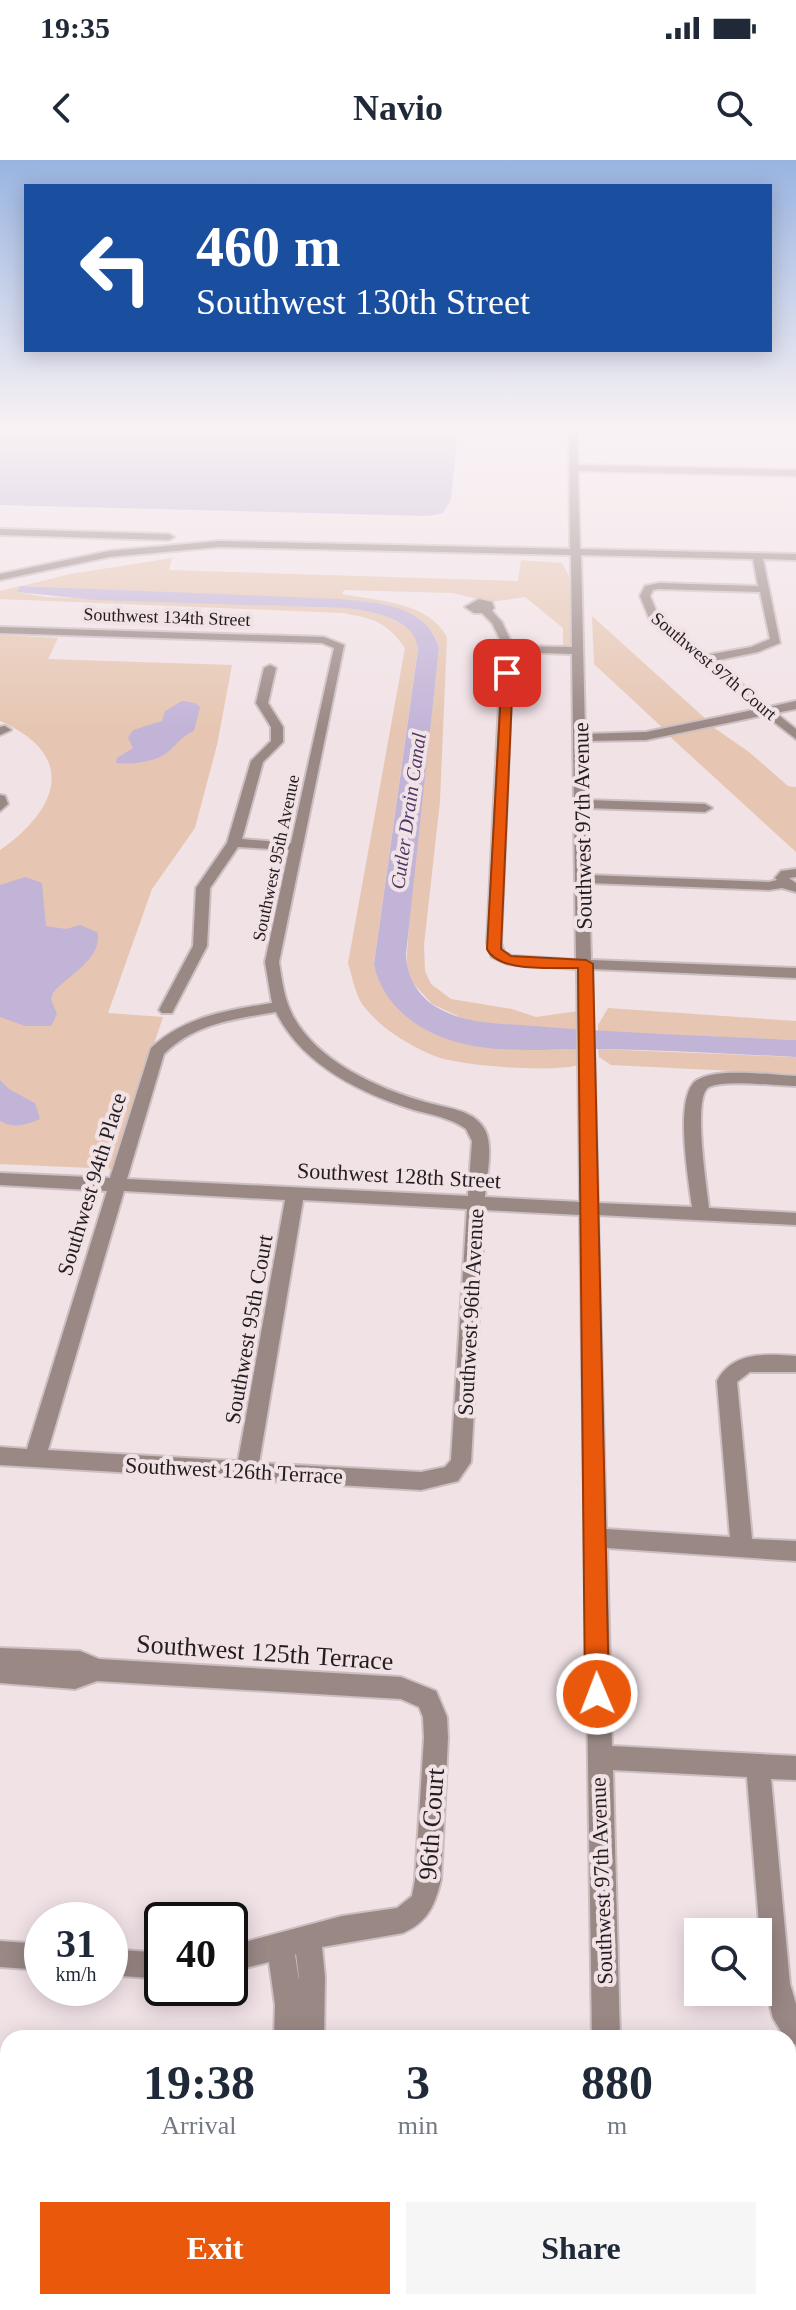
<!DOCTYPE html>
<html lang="en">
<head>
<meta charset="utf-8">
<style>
	:root { --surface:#fff; --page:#f6f6f7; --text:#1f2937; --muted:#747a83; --accent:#ea580c }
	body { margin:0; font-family:"Times New Roman",serif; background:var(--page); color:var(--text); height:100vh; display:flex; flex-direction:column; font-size:30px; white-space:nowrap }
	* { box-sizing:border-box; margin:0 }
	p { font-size:26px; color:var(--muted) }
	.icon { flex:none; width:44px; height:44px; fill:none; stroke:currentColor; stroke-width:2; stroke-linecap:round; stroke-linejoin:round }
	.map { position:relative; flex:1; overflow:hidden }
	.drawer { position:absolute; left:0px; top:1870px; width:796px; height:280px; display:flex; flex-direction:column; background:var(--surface); border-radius:24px 24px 0 0; box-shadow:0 4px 20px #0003 }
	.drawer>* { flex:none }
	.top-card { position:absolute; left:24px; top:24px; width:748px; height:168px; border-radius:0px; box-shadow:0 4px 20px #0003; background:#1a4fa0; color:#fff; overflow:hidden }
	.buttons { position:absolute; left:684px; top:1758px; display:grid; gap:16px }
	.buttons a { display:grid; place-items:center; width:88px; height:88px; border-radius:0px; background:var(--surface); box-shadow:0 4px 20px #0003; font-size:40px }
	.speed { position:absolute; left:24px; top:1742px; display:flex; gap:16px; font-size:40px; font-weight:700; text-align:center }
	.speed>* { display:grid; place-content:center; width:104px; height:104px; border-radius:50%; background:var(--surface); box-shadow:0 4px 20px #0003; line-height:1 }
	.speed small { font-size:20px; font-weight:400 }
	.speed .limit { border:4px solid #111; border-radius:12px; background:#fff; color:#111 }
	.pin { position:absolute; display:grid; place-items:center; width:68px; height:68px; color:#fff; margin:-34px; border-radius:16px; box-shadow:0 4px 12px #0006 }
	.me { position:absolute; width:88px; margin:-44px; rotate:359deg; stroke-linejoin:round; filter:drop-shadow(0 0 6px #0008) }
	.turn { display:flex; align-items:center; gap:28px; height:168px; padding:0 40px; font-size:36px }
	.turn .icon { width:104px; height:104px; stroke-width:2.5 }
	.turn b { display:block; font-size:56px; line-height:68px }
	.eta { display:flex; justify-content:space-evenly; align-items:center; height:136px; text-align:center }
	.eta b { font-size:48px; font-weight:700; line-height:56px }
	.action { display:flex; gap:16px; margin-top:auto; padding:16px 40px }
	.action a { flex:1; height:92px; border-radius:0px; background:var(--accent); color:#fff; font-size:32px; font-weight:700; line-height:92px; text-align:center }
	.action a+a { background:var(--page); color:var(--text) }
	.status { display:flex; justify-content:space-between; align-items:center; height:56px; padding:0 40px; background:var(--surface); direction:ltr }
	.status svg { height:22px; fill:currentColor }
	header { display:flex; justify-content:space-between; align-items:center; height:104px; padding:0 40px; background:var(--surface); font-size:36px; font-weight:700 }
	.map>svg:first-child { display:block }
	.green { fill:#e6c6b2 }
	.water { fill:#c2b4d7 }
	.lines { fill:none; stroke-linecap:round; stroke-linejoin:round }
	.minor-casing { stroke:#ccbfc2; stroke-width:4 }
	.minor { fill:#9a8885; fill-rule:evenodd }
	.route { fill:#ea580c; stroke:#983908; stroke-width:2 }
	.labels { text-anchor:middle; stroke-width:8; stroke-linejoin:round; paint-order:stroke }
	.far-street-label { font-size:18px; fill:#231d1f; stroke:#f1e2e6 }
	.far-water-label { font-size:20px; font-style:italic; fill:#4d3766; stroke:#f1e2e6 }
	.street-label { font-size:22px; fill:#231d1f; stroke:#f1e2e6 }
	.near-street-label { font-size:26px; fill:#231d1f; stroke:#f1e2e6 }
</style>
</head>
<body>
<div class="status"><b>19:35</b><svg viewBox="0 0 49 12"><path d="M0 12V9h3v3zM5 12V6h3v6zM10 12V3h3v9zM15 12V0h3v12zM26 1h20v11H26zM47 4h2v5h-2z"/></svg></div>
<header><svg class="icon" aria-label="back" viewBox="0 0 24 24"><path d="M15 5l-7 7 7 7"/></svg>Navio<svg class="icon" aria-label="search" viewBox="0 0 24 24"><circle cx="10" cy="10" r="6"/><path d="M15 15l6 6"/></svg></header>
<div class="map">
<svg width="796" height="2150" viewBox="0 0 796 2150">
	<rect width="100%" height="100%" fill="#f1e2e6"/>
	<g class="green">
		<path d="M172 398 169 410 518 421 521 400 562 403 569 416 572 483 563 489V468L525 437 490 442 453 433 344 430 342 434C377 441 427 441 447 477L440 641 424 785 425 811 431 824 451 839 512 849 536 857 578 851 577 870 492 865 462 858 432 844 412 822 406 809 410 749 439 488C430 453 393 446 362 441L22 426 70 414Z"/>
		<path d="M20 426 18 432 46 437 346 448C372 452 414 457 418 488L374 803C377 823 387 837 401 850 447 894 518 891 577 889L579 905C553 913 456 906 432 895 405 883 380 868 362 844 355 833 352 816 348 803L405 488C387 462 374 459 343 453L0 439V431Z"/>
		<polygon points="592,456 708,561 665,570 594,504"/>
		<path d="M0 475 58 478 48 499 232 505 217 585 195 668 152 729 108 853 163 857 112 1009 0 1004V690C59 649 78 595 0 561Z"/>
		<polygon points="710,565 749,592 788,626 796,627 796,692 667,574"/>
		<polygon points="608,848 796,861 796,880 598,872 598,865"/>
		<polygon points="598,889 796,897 796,914 611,905 599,897"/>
	</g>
	<g class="water">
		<polygon points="0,269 458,269 451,339 443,353 428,356 0,345"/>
		<path d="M20 426 339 439C376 442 428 445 439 488L406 794C406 814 416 833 433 845 464 865 499 863 534 866 621 873 708 876 796 880V897C731 894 665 890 600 889 550 888 495 896 447 879 413 868 380 840 374 804L418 489C414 457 372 452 346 448L95 440 17 432Z"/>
		<path d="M182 541 195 543 200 547 194 571C182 576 178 583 168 592 156 602 131 605 116 603L117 598 133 588 128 578 133 570 162 561 165 551Z"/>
		<path d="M25 717 42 723 46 766 66 769 80 765 97 772C104 798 68 815 53 833L51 839 57 854 51 866H25L0 857V725Z"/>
		<path d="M0 920 9 929 35 943 40 959C27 965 13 969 0 961Z"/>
	</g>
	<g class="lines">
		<g class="minor-casing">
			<g id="minor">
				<path d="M569 269H577L578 305 796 310V316L578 311 580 389 796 394V400L763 399 780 483 758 492 714 501 769 547 796 541V549L776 553 796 569V579L765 555 646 580 586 581 587 640 705 644 712 648 705 652 587 648 589 715 769 722 777 720 775 718 781 711 796 709V717L789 718 796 723V732L782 728 769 730 589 723 591 800 796 808V818L592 809 598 1043 692 1047C689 1021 673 935 697 920 718 907 771 915 796 916V926C776 926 726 919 709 927 692 936 707 1028 709 1048L796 1053V1065L598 1055 606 1369 730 1377 717 1221C733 1191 766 1194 796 1196V1212H750L737 1222 752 1379 796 1381V1401L607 1388 612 1586 796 1596V1620L771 1619 790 1824 796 1844V1885L785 1878 773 1858 764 1824 747 1617 613 1610 620 1878H592L580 1055 485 1050 471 1302 458 1321 421 1330 0 1305V1287L27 1289 107 1031 0 1025V1013L110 1018 151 888C185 856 228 850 272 843L265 802 289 690 238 687 210 728 207 786 172 853H162L159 850 193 786 196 728 227 683 251 601 271 581V567L256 543 264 508 270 505 276 508 268 543 283 567V582L263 602 242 679 291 683 334 488 322 483 0 473V467L324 477 344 485 279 802C282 821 284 839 293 856 318 902 377 928 425 942 445 948 474 949 485 970 494 987 486 1018 485 1037L580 1042 577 809 508 804 492 797 487 783 502 483 492 463 482 453H474L465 447 479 439 492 442 494 448 492 451 502 462 513 486 572 487 571 395 219 387 109 397 0 420V414L109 391 219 381 570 389ZM581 395 753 399 758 426 659 423 645 426 640 436 649 458 758 549 646 572 585 574ZM659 429 760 432 770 479 751 487 707 495 658 455 650 436 653 430ZM513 492 572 494 576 800 512 796 504 792 501 783ZM276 852C302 905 360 933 414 950 432 955 451 958 466 969L472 981 468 1036 127 1019 164 894C195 863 235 859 276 852ZM124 1031 285 1040 238 1301 48 1290ZM303 1040 467 1049 451 1300 445 1307 421 1312 259 1303Z"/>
				<polygon points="0,369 169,374 174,377 169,380 0,375"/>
				<polygon points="0,567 5,566 11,570 0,575"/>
				<polygon points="0,635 5,636 8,644 0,651"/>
				<path d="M0 1488 80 1491 99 1499 401 1517 436 1531 447 1557 448 1578 441 1720C435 1745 428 1762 403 1773L322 1787 325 1817 324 1878H274L275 1845 269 1802 230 1812V1786L342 1756 397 1748 412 1736 415 1720 424 1578 423 1557 419 1547 401 1539 97 1521 75 1529 0 1523ZM296 1794 299 1817V1820L295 1795Z"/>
				<polygon points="0,1781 42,1784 42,1810 0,1807"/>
				<polygon points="110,1789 162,1793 162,1819 110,1815"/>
				<polygon points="238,2142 289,2142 286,2150 238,2150"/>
				<rect x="596" y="2142" width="30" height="8"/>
			</g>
		</g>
		<use href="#minor" class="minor"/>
	</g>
	<linearGradient id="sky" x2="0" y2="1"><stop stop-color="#99b4e1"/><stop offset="0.47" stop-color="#f9f2f4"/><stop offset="1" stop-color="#f9f2f4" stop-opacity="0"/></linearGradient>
	<rect width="796" height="570" fill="url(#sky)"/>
	<path class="route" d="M507 509 513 513 501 789 511 796 586 800 593 804 609 1534 605 1542 597 1545 588 1542 585 1534 578 808C554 807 498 813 487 789L502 513Z"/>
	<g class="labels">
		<g class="far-street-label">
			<text transform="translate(167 457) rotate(2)" y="6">Southwest 134th Street</text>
			<text transform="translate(714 506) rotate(40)" y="6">Southwest 97th Court</text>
			<text transform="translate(276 698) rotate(-78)" y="6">Southwest 95th Avenue</text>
		</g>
		<g class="far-water-label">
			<text transform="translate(408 651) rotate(-82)" y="7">Cutler Drain Canal</text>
		</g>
		<g class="street-label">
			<text transform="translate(582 666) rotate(-91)" y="8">Southwest 97th Avenue</text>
			<text transform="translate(399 1015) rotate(3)" y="8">Southwest 128th Street</text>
			<text transform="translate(91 1024) rotate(-73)" y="8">Southwest 94th Place</text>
			<text transform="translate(470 1152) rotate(-87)" y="8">Southwest 96th Avenue</text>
			<text transform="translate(248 1169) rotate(-80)" y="8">Southwest 95th Court</text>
			<text transform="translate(234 1310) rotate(3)" y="8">Southwest 126th Terrace</text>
			<text transform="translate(601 1721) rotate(-92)" y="8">Southwest 97th Avenue</text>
		</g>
		<g class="near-street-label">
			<text transform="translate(265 1492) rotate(4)" y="9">Southwest 125th Terrace</text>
			<text transform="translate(431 1664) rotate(-86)" y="9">96th Court</text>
		</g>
	</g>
</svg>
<div class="buttons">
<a><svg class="icon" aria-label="search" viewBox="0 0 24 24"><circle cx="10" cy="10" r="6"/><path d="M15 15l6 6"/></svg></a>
</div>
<div class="speed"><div>31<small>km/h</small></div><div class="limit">40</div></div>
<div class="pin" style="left:507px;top:513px;background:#d93025"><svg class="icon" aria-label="arrive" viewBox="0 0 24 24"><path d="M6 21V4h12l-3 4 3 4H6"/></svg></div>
<svg class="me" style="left:597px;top:1534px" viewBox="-20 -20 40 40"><circle r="17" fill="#ea580c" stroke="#fff" stroke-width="3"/><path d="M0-11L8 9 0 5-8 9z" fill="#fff"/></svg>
<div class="top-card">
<div class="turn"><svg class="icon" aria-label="left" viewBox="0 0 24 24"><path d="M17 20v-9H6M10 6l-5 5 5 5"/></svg><div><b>460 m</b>Southwest 130th Street</div></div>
</div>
<section class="drawer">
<div class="eta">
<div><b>19:38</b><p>Arrival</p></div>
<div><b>3</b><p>min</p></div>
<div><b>880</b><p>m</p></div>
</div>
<div class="action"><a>Exit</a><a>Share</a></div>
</section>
</div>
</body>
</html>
